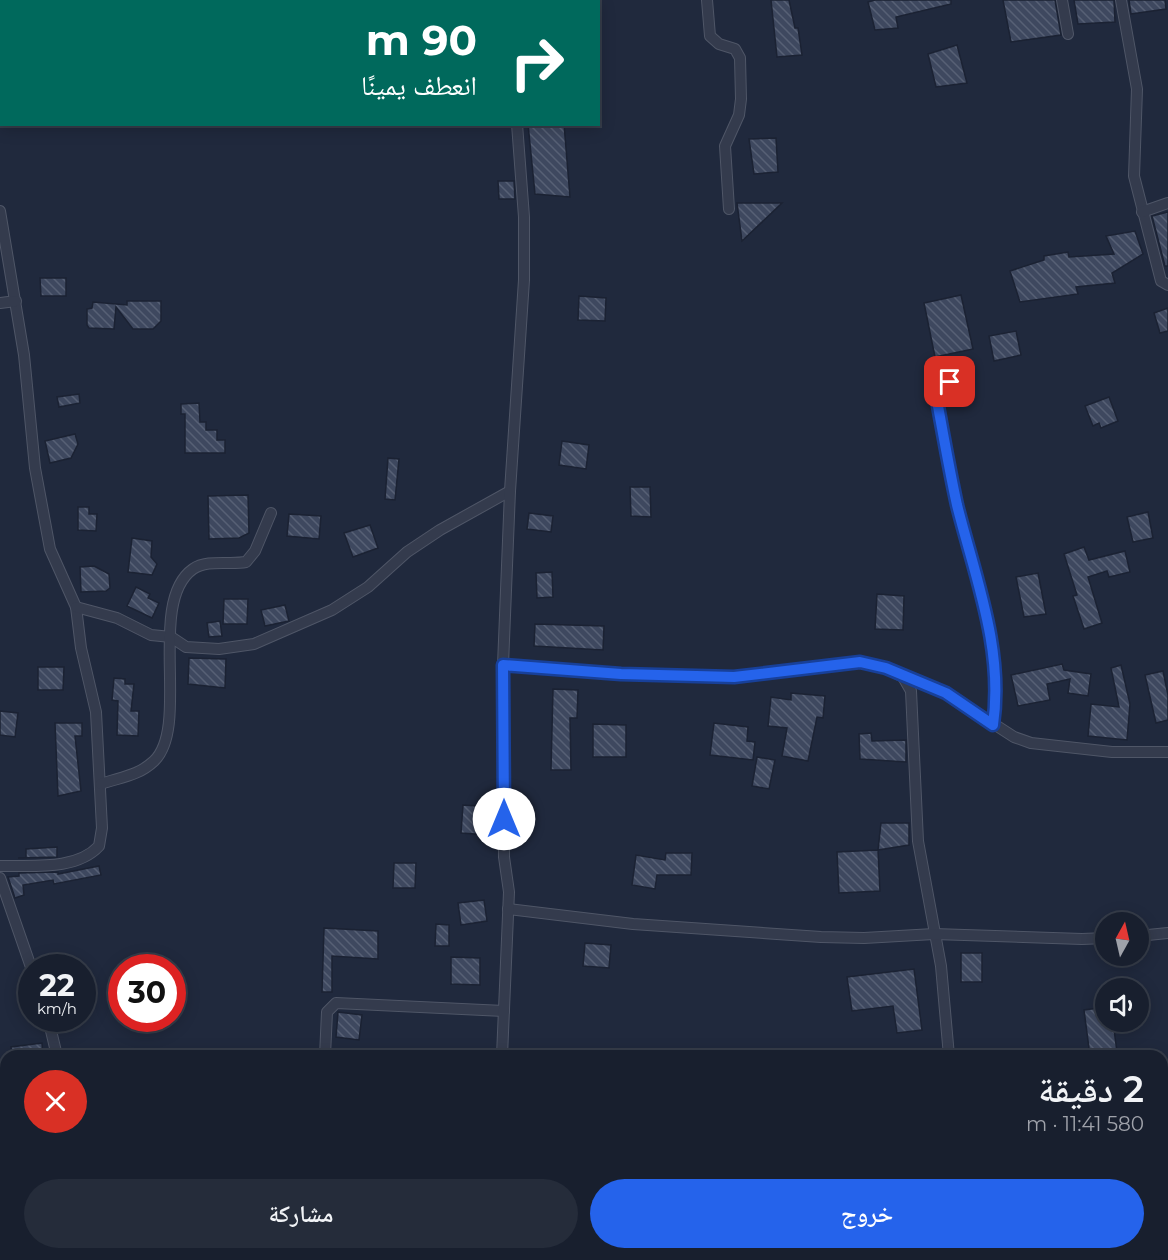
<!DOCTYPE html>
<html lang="ar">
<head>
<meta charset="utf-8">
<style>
	:root { --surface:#181f2e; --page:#252c3a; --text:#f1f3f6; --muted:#9fa2aa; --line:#363d4a; --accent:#2563eb }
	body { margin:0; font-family:Montserrat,"Noto Naskh Arabic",sans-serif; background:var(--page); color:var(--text); direction:rtl; height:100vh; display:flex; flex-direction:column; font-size:22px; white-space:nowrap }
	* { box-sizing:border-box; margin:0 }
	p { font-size:20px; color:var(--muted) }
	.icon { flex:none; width:33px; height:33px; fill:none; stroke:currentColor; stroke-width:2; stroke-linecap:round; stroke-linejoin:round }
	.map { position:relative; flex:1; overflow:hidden; direction:ltr }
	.details { position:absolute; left:0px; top:1050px; width:1168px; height:210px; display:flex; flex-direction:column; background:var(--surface); border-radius:18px 18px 0 0; box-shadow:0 3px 15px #0003,0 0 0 2px var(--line); direction:rtl }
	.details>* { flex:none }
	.top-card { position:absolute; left:0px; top:0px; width:600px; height:126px; box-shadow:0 3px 15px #0003,0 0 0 2px var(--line); direction:rtl; background:#00695c; color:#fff; overflow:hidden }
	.needle { width:39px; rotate:8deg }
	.controls { position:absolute; left:1095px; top:912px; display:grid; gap:12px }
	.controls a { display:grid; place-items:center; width:54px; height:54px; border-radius:50%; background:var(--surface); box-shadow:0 3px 15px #0003,0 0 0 2px var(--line); font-size:30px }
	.speed { position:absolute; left:18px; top:954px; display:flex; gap:12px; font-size:30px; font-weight:700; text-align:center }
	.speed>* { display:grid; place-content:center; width:78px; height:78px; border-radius:50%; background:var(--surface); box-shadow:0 3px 15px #0003,0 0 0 2px var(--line); line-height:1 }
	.speed small { font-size:15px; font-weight:400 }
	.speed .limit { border:9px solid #d22; background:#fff; color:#111 }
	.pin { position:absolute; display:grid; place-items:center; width:51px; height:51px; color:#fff; margin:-26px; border-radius:12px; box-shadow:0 3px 9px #0006 }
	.me { position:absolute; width:66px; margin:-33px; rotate:0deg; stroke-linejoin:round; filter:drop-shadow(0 0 4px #0008) }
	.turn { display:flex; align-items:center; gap:21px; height:126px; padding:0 24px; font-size:27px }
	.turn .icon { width:78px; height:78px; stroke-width:2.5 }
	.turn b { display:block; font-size:42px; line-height:51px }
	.round { display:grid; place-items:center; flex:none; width:63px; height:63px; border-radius:32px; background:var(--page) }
	.headline { display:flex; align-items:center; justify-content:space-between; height:102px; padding:0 24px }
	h1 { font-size:36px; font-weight:600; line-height:45px }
	.button { display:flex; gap:12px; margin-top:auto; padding:12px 24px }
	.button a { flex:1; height:69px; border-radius:36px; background:var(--accent); color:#fff; font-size:24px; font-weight:600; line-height:69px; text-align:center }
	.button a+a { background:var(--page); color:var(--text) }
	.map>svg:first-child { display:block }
	.building { fill:url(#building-back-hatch); stroke:#1b2233; stroke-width:1.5 }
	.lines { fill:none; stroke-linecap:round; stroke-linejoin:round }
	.minor-casing { stroke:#4f5667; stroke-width:12 }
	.minor { stroke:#343b4d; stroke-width:10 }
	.route-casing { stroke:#184099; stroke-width:15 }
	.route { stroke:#2563eb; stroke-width:10 }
</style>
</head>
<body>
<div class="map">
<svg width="1168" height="1260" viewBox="0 0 1168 1260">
	<defs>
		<pattern id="building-back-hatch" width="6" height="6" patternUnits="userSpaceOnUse" patternTransform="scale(1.5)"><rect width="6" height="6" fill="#3e485f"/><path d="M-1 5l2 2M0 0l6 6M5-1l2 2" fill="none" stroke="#576075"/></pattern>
	</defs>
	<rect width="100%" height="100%" fill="#20293d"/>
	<g class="building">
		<polygon points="771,0 789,0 795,28 798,28 802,55 777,57"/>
		<polygon points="875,0 951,0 951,4 896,17 898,28 875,30 868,2"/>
		<polygon points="1003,0 1055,0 1061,35 1011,42"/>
		<polygon points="1074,0 1114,0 1115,22 1078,24"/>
		<polygon points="1129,0 1165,0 1166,9 1131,14"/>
		<polygon points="957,45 967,83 936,87 928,54"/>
		<polygon points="528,124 564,124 570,197 535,194"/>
		<polygon points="776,138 778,172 754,174 749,139"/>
		<polygon points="498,181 514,181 515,199 499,199"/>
		<polygon points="737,203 782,203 742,241"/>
		<polygon points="1168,212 1168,266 1165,266 1152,216"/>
		<polygon points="1135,231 1143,254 1112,273 1115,283 1076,287 1078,294 1020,302 1010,271 1044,260 1044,256 1068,252 1069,257 1114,254 1106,236"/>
		<polygon points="40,278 66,278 66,296 41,296"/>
		<polygon points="961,295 973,349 935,357 924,303"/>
		<polygon points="579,296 606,298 605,321 578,320"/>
		<polygon points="127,301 161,301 161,321 153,329 133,329 116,307 114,329 89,328 87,325 87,309 92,308 93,302 127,305"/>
		<polygon points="1168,308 1168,331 1160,333 1154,313"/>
		<polygon points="1016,331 1021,355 994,361 989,336"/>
		<polygon points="79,394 80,403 59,407 57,397"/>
		<polygon points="1109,397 1118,421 1101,428 1099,423 1093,426 1085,406"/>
		<polygon points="199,403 200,422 206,422 206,430 217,430 217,440 225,440 225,453 185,453 185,414 181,414 181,404"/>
		<polygon points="75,434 78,444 71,458 50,463 45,441"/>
		<polygon points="562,441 589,445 586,469 559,465"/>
		<polygon points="388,458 399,459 395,500 385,499"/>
		<polygon points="630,487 650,487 651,517 631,516"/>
		<polygon points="248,495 249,533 239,538 209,539 208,496"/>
		<polygon points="78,507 89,507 89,514 97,514 96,531 78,530"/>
		<polygon points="1148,512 1153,538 1133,542 1127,517"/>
		<polygon points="529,513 553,516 551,532 527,529"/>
		<polygon points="289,514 321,516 319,539 287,536"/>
		<polygon points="370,525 378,548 353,557 344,533"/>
		<polygon points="132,538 152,541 151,557 157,564 152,575 128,572"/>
		<polygon points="1084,547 1089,560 1125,551 1130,572 1109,577 1107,571 1088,577 1102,623 1084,629 1073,596 1077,595 1064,554"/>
		<polygon points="94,566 109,574 110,588 106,591 81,592 80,567"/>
		<polygon points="552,572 553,597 537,598 536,573"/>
		<polygon points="1038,573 1046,614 1024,617 1016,577"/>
		<polygon points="136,587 150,594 148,598 159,603 152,618 127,606"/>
		<polygon points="877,594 904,596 903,630 875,629"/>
		<polygon points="224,599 248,599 247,624 223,624"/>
		<polygon points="285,605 289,621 265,626 261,610"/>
		<polygon points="220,621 222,636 209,637 207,623"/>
		<polygon points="535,624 604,626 603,650 534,646"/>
		<polygon points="189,658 226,659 225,688 188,684"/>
		<polygon points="1062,664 1064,670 1091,674 1088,696 1068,693 1070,679 1047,684 1050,700 1018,706 1011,675"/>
		<polygon points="1121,665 1130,704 1127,740 1088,736 1091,704 1119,707 1111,668"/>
		<polygon points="38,667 64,667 63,690 38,690"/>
		<polygon points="1163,671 1168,695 1168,720 1156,723 1145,675"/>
		<polygon points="114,678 125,679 125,684 134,684 131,711 139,711 138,736 117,735 118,701 112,700"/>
		<polygon points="553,689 578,690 577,718 570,718 571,770 551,770"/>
		<polygon points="791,693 825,696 823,718 817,717 808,761 782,756 787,728 768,726 771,697 791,700"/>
		<polygon points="0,711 18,713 15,737 0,735"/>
		<polygon points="55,723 82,723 82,736 75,736 81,791 58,796"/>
		<polygon points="714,723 748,727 747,741 755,742 753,760 710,755"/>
		<polygon points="593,724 626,725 626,757 593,757"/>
		<polygon points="871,733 872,741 906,740 906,762 860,759 859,734"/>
		<polygon points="757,757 775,760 769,789 752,786"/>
		<polygon points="463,805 491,807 489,835 461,833"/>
		<polygon points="881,823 909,823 909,845 878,850"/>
		<polygon points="57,847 57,857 18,858 26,858 26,849"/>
		<polygon points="878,850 880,891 839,893 837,852"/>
		<polygon points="666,853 692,853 691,875 657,875 655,889 632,885 636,855 665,860"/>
		<polygon points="394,863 416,863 415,888 393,888"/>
		<polygon points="99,866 101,875 54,884 53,880 23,885 24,895 15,898 8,877 19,876 19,873 58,872 58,874"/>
		<polygon points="484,900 487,921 461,925 458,903"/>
		<polygon points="436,924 449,925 449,946 435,946"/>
		<polygon points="324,928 378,931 378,959 332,956 332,992 322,992"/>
		<polygon points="585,943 611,945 609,968 583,966"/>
		<rect x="961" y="953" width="21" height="29"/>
		<polygon points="451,957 480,958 480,985 451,984"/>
		<polygon points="914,969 922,1030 897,1033 893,1006 852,1011 847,977"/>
		<polygon points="1106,1007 1106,1022 1113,1022 1117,1052 1090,1056 1084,1010"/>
		<polygon points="338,1012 362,1015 359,1040 336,1037"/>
		<polygon points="42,1043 43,1056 12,1056 11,1047"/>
	</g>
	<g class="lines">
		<g class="minor-casing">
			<g id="minor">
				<polyline points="502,0 502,2"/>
				<polyline points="707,0 710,36 719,44 735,49 740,58 741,99 739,115 725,146 729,209"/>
				<polyline points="1062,0 1068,34"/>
				<polyline points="1121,0 1137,89 1134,176 1161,281 1168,285"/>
				<path d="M0 211 24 355 35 468 50 549 76 607 81 648 96 712 102 828 99 846C76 871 31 865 0 866"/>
				<polyline points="1142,212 1168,203"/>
				<polyline points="0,303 16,301"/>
				<path d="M962 372 942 392 938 407C944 439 950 473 957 505 975 577 1004 649 993 725"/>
				<polyline points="76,607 117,618 151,635 171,637 186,647 219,649 254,644 332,610 368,587 407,552 440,530 510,491"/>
				<polyline points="503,665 622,674 734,677 860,662 886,668 903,677 911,691 918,841 941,966 949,1056"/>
				<polyline points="903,677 946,693 1014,737 1031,743 1112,752 1168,752"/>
				<path d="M101 784C121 777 138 776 154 761 191 726 146 602 193 569 207 559 230 565 246 562L255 551 271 513"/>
				<polyline points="0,878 32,970"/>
				<polyline points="508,909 633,924 821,937 864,938 934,934 1082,939 1106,938"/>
				<polyline points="1138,936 1168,933"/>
				<polyline points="48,1018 57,1056"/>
				<polyline points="325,1056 327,1012 336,1003 504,1011"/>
				<polyline points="502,1056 509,892 504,857 503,665 510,491 524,280 524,217 517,124"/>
				<polyline points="967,1254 968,1260"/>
				<polyline points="491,1260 492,1254"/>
			</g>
		</g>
		<use href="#minor" class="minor"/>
	</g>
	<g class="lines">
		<g class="route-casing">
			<path id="route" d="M504 819 503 665 621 674 734 677 860 662 886 668 946 693 993 725C1004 649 975 577 957 505 950 473 944 439 938 406V400L950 382"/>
		</g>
		<use href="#route" class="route"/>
	</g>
</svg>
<div class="controls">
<a><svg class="needle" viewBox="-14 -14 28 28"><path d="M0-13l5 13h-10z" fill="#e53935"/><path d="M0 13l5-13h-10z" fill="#9fa2aa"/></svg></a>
<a><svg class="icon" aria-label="sound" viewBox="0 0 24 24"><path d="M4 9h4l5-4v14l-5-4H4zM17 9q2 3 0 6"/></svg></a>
</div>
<div class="speed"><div>22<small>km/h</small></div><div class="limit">30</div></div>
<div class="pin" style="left:950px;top:382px;background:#d93025"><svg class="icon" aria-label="arrive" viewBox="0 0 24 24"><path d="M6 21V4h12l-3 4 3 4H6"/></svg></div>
<svg class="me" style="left:504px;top:819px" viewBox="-20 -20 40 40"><circle r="19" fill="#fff"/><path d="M0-13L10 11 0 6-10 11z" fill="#2563eb"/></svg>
<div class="top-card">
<div class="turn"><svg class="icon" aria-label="right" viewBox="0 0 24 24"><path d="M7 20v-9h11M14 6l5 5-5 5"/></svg><div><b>90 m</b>انعطف يمينًا</div></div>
</div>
<section class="details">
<div class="headline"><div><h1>2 دقيقة</h1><p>580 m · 11:41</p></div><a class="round" style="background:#d93025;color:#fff"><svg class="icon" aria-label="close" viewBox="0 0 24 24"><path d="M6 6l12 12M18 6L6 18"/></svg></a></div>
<div class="button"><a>خروج</a><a>مشاركة</a></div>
</section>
</div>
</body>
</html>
